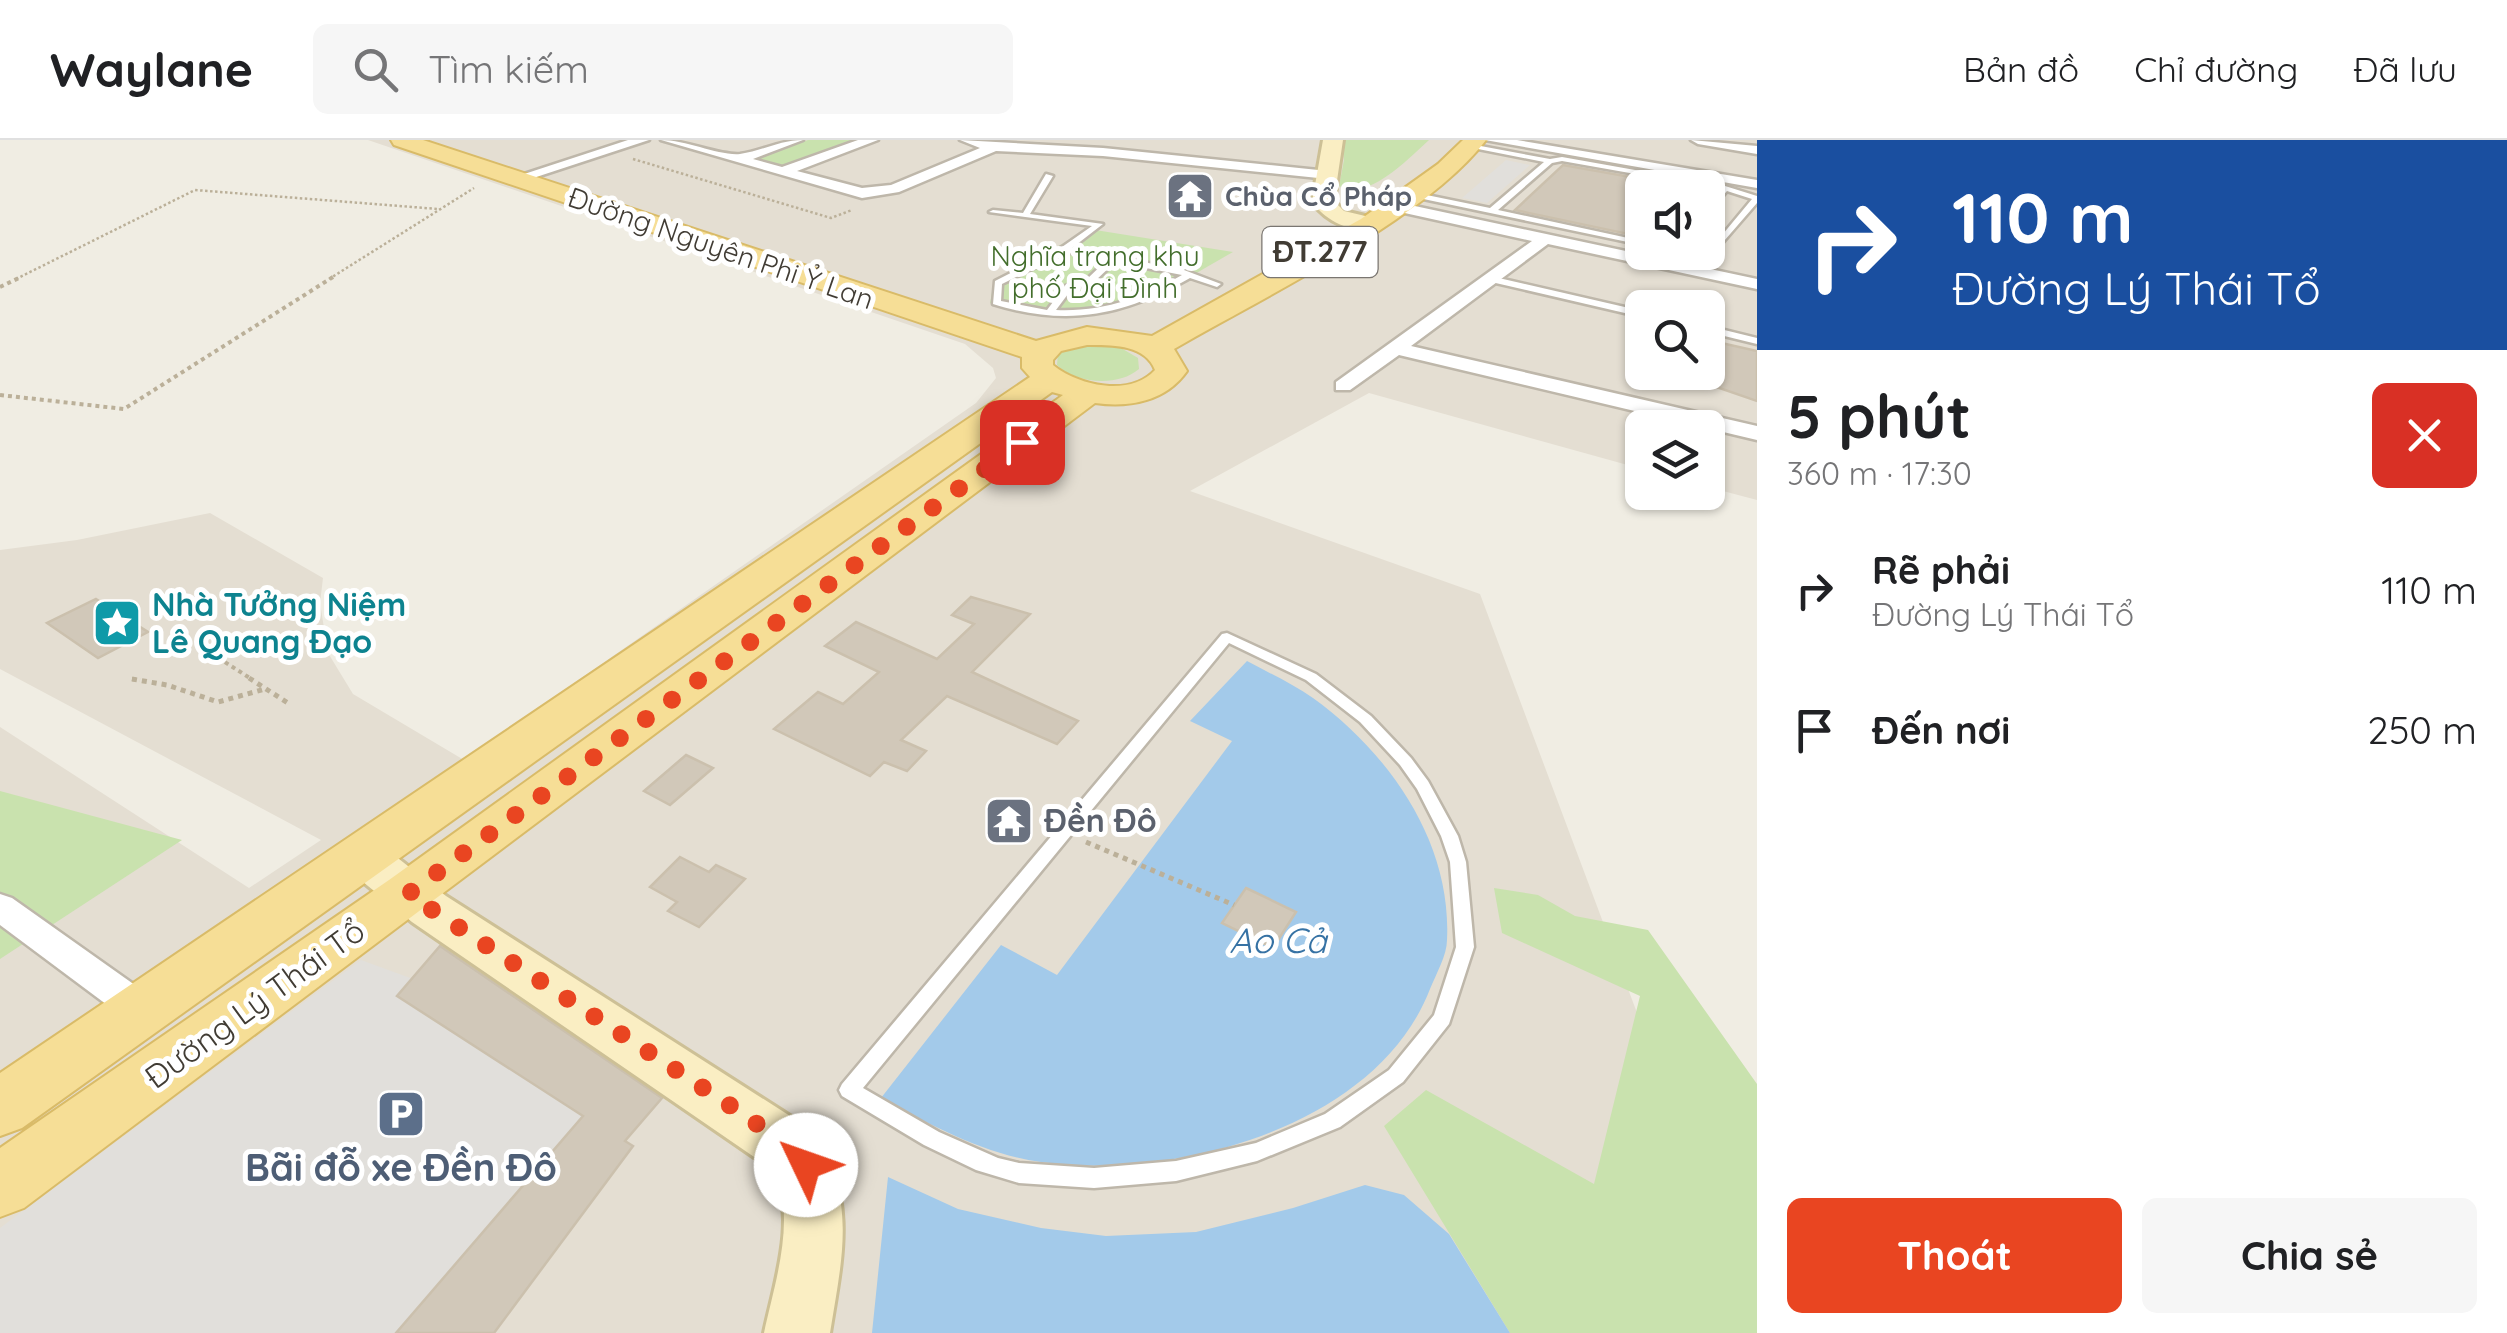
<!DOCTYPE html>
<html lang="vi">
<head>
<meta charset="utf-8">
<style>
	:root { --surface:#fff; --page:#f6f6f6; --text:#202124; --muted:#757577; --line:#e0e0e0; --accent:#e94521 }
	body { margin:0; font-family:Quicksand,sans-serif; background:var(--page); color:var(--text); height:100vh; display:flex; flex-direction:column; font-size:38px; white-space:nowrap }
	* { box-sizing:border-box; margin:0 }
	p { font-size:32px; color:var(--muted) }
	.icon { flex:none; width:55px; height:55px; fill:none; stroke:currentColor; stroke-width:2; stroke-linecap:round; stroke-linejoin:round }
	.map { position:relative; flex:1; overflow:hidden }
	.sheet { display:flex; flex-direction:column; background:var(--surface); width:750px }
	.sheet>* { flex:none }
	.guide { background:#1a4fa0; color:#fff; overflow:hidden }
	.fabs { position:absolute; left:1625px; top:30px; display:grid; gap:20px }
	.fabs a { display:grid; place-items:center; width:100px; height:100px; border-radius:15px; background:var(--surface); box-shadow:0 2px 8px #0004; font-size:50px }
	.pin { position:absolute; display:grid; place-items:center; width:85px; height:85px; color:#fff; margin:-42px; border-radius:20px; box-shadow:0 5px 15px #0006 }
	.me { position:absolute; width:110px; margin:-55px; rotate:312deg; stroke-linejoin:round; filter:drop-shadow(0 0 8px #0008) }
	.turn { display:flex; align-items:center; gap:35px; height:210px; padding:0 30px; font-size:45px }
	.turn .icon { width:130px; height:130px; stroke-width:2.5 }
	.turn b { display:block; font-size:70px; line-height:85px }
	.round { display:grid; place-items:center; flex:none; width:105px; height:105px; border-radius:15px; background:var(--page) }
	.summary { display:flex; align-items:center; justify-content:space-between; height:170px; padding:0 30px }
	h1 { font-size:60px; font-weight:800; line-height:75px }
	.cta { display:flex; gap:20px; margin-top:auto; padding:20px 30px }
	.cta a { flex:1; height:115px; border-radius:15px; background:var(--accent); color:#fff; font-size:40px; font-weight:800; line-height:115px; text-align:center }
	.cta a+a { background:var(--page); color:var(--text) }
	ul { padding:0; list-style:none }
	li { display:flex; align-items:center; gap:30px; height:140px; padding:0 30px }
	li div { flex:1 }
	li b { display:block; font-size:38px }
	li em { font-style:normal }
	header { display:flex; align-items:center; gap:60px; box-sizing:border-box; height:140px; padding:0 50px; background:var(--surface); border-bottom:2px solid var(--line) }
	header strong { font-size:48px }
	nav { display:flex; gap:55px; margin-inline-start:auto; font-size:35px }
	.search { width:700px; height:90px; background:var(--page); display:flex; align-items:center; gap:25px; box-sizing:border-box; padding:0 35px; border-radius:15px; color:var(--muted); font-size:38px }
	main { display:flex; flex:1; min-height:0 }
	.map>svg:first-child { display:block }
	.residential { fill:#e4ded2; fill-rule:evenodd }
	.green { fill:#c9e2ae }
	.parking { fill:#e1dfdb }
	.water { fill:#a3caea }
	.building { fill:#d1c8b9; stroke:#cbc0ad; stroke-width:2.5 }
	.lines { fill:none; stroke-linecap:round; stroke-linejoin:round }
	.lane-casing { stroke:#beb7aa; stroke-width:5 }
	.street-casing { stroke:#beb7aa; stroke-width:5 }
	.secondary-casing { stroke:#cdc096; stroke-width:6 }
	.primary-casing { stroke:#d9bb68; stroke-width:4 }
	.path-far2 { stroke:#bbb099; stroke-width:2.5; stroke-dasharray:2.5 2.5; stroke-linecap:butt }
	.path-far1 { stroke:#bbb099; stroke-width:4; stroke-dasharray:4 4; stroke-linecap:butt }
	.path { stroke:#bbb099; stroke-width:5; stroke-dasharray:5 5; stroke-linecap:butt }
	.lane { fill:#fff; fill-rule:evenodd }
	.street { fill:#fff; fill-rule:evenodd }
	.secondary { fill:#faeec3; fill-rule:evenodd }
	.primary { fill:#f6de96; fill-rule:evenodd }
	.route { stroke:#e94521; stroke-width:18; stroke-dasharray:0 32.4 }
	.labels { text-anchor:middle; stroke-width:10; stroke-linejoin:round; paint-order:stroke }
	.far-worship-label { font-size:28px; font-weight:bold; fill:#5b616d; stroke:#fff; text-anchor:start }
	.far-street-label { font-size:28px; fill:#413c34; stroke:#fff }
	.far-park-label { font-size:28px; fill:#436e2c; stroke:#fff }
	.shield { fill:#fff; stroke:#7a7671; stroke-width:2.5 }
	.shield-label { font-size:30px; font-weight:bold; fill:#413c34 }
	.culture-label { font-size:32px; font-weight:bold; fill:#0d838f; stroke:#fff; text-anchor:start }
	.worship-label { font-size:32px; font-weight:bold; fill:#5b616d; stroke:#fff; text-anchor:start }
	.street-label { font-size:32px; fill:#413c34; stroke:#fff }
	.water-label { font-size:35px; font-style:italic; fill:#3672a4; stroke:#fff }
	.near-service-label { font-size:38px; font-weight:bold; fill:#4e5e75; stroke:#fff }
</style>
</head>
<body>
<header>
<strong>Waylane</strong>
<div class="search"><svg class="icon" aria-label="search" viewBox="0 0 24 24"><circle cx="10" cy="10" r="6"/><path d="M15 15l6 6"/></svg>Tìm kiếm</div>
<nav><a>Bản đồ</a><a>Chỉ đường</a><a>Đã lưu</a></nav>
</header>
<main>
<div class="map">
<svg width="1757" height="1193" viewBox="0 0 1757 1193">
	<rect width="100%" height="100%" fill="#f0ede3"/>
	<path class="residential" d="M368 0H1757V360L1708 347V288H1642V329L1369 253 1190 351 1480 454 1757 1193H0V587L249 748 321 700 0 529V410L77 400 210 373 323 438 320 463 328 513 353 554 464 620 976 263 996 238 993 228 965 204ZM1642 48H1708V112H1642ZM1642 168H1708V232H1642Z"/>
	<g class="green">
		<polygon points="808,0 859,0 784,27 755,19"/>
		<path d="M1342 0H1429C1408 19 1368 62 1339 46L1344 20Z"/>
		<path d="M1089 89 1233 112C1202 129 1170 151 1137 164 1094 180 1034 173 990 163L994 142Z"/>
		<path d="M1083 204 1121 208 1138 218 1139 229C1118 247 1077 244 1057 225L1058 213Z"/>
		<polygon points="0,651 182,700 0,819"/>
		<polygon points="1494,748 1538,755 1575,776 1648,790 1757,944 1757,1193 1510,1193 1384,986 1426,950 1594,1044 1640,856 1502,793"/>
	</g>
	<g class="parking">
		<polygon points="1506,20 1530,25 1487,63 1462,58"/>
		<polygon points="442,804 672,946 625,1001 633,1006 494,1193 0,1193 0,1088 361,820 413,839"/>
	</g>
	<g class="water">
		<path d="M1247 521C1269 533 1293 544 1313 558 1389 613 1452 702 1447 800 1447 815 1436 834 1430 849 1377 987 1174 1041 1041 1022 983 1014 931 985 881 958L1001 805 1057 835 1232 601 1190 581Z"/>
		<polygon points="888,1037 958,1069 1041,1088 1106,1096 1196,1092 1293,1068 1365,1045 1404,1055 1449,1094 1510,1193 872,1193"/>
	</g>
	<g class="building">
		<polygon points="1563,25 1642,39 1642,97 1515,70"/>
		<polygon points="1708,200 1757,211 1757,261 1708,244"/>
		<polygon points="971,457 1030,474 972,532 1078,581 1057,604 947,556 901,600 926,611 907,631 884,622 870,636 774,589 818,552 843,564 879,532 825,506 856,482 937,519 974,484 952,475"/>
		<polygon points="96,459 148,492 98,518 47,483"/>
		<polygon points="686,615 713,628 670,665 644,651"/>
		<polygon points="680,717 709,732 716,725 745,739 699,787 668,771 677,762 650,747"/>
		<polygon points="1246,748 1296,772 1273,808 1222,783"/>
		<polygon points="440,806 662,958 625,1001 633,1006 494,1193 396,1193 583,976 397,856"/>
	</g>
	<g class="lines">
		<g class="lane-casing">
			<g id="lane">
				<polygon points="1470,4 1550,19 1562,17 1725,46 1757,56 1757,63 1711,116 1681,112 1708,112 1752,59 1727,51 1708,72 1708,65 1720,49 1562,21 1552,23 1498,70 1642,101 1642,105 1409,56 1412,52 1490,68 1544,22 1468,7"/>
				<path d="M1046 34 1053 36 1030 74 1103 84 1072 108 1184 130 1221 144 1217 147 1190 138C1123 176 1067 187 993 164L995 141 1062 107 1092 86 989 72 993 70 1023 73ZM1066 112 1107 120 1088 138 1065 146 1047 170 1001 161 1002 144ZM1115 122 1182 135C1141 158 1104 172 1056 170L1071 150 1094 142Z"/>
				<polygon points="1490,136 1642,171 1642,177 1487,141 1487,137"/>
				<polygon points="1708,186 1757,198 1757,204 1708,192"/>
				<path d="M1227 493 1316 534 1371 576 1411 618 1428 641 1458 696 1466 722 1474 807 1449 884 1403 942 1340 987 1257 1021 1176 1041 1094 1048 1019 1043 976 1030 924 1005 842 956 839 950 842 944 1222 494ZM1229 503 1306 540 1360 582 1400 625 1417 649 1441 696 1450 722 1456 807 1434 875 1389 930 1325 974 1256 1003 1176 1021 1094 1028 1019 1023 998 1018 939 992 863 948Z"/>
			</g>
		</g>
		<g class="street-casing">
			<g id="street">
				<polygon points="628,0 649,0 521,42 509,39"/>
				<path d="M661 0C687 0 719 16 740 14 762 11 780 0 803 0L753 19 782 27 858 0H878L797 31 862 48 891 45 980 8 960 0 1103 8 1328 31 1335 35 1328 39 1103 16 996 11 899 52 862 58Z"/>
				<polygon points="1485,0 1517,0 1757,40 1757,48"/>
				<polygon points="1691,0 1757,6 1757,14 1698,4"/>
				<polygon points="1396,62 1757,139 1757,149 1548,104 1411,206 1757,286 1757,300 1399,215 1350,250 1336,250 1336,242 1532,101 1391,70 1391,64"/>
				<polygon points="0,754 12,758 156,860 162,871 156,882 143,886 130,882 0,785"/>
			</g>
		</g>
		<g class="secondary-casing">
			<g id="secondary">
				<path d="M1323 0H1343L1334 61 1344 71 1378 79 1381 84 1378 89C1353 95 1326 81 1312 62Z"/>
				<path d="M363 699 380 704 446 756 815 992C857 1061 842 1118 830 1193H764C774 1145 798 1076 773 1030L412 782 346 728 339 716 346 704Z"/>
			</g>
		</g>
		<g class="primary-casing">
			<path id="primary" d="M391 0H423L1036 201 1087 187 1152 196 1361 79 1438 24 1463 0H1486C1425 80 1263 157 1174 209L1187 231C1166 261 1130 268 1095 263L24 1068 0 1077V1008L389 740 1063 255 1052 252 22 988 0 996V933L1030 237 1022 228V217L394 5ZM1087 205C1111 205 1145 204 1155 230 1130 257 1079 246 1053 225V220L1061 211Z"/>
		</g>
		<g class="path-far2">
			<polyline points="633,19 831,78 852,70"/>
			<polyline points="16,139 195,50 438,69"/>
			<polyline points="329,139 474,48"/>
		</g>
		<g class="path-far1">
			<polyline points="0,147 21,137"/>
			<polyline points="0,255 124,269 333,137"/>
			<polyline points="198,505 253,540"/>
			<polyline points="132,539 140,540"/>
		</g>
		<g class="path">
			<polyline points="249,538 291,565"/>
			<polyline points="132,539 167,545 218,562 265,549"/>
			<polyline points="1086,702 1234,765"/>
		</g>
		<use href="#lane" class="lane"/>
		<use href="#street" class="street"/>
		<use href="#secondary" class="secondary"/>
		<use href="#primary" class="primary"/>
	</g>
	<g class="lines">
		<polyline class="route" points="806,1025 794,1011 746,976 408,754 1022,302"/>
	</g>
	<defs>
		<g id="temple-square" transform="scale(2.5)"><rect x="-9" y="-9" width="18" height="18" rx="4" fill="#6b7280" stroke="#fff"/><path d="M0-6L5-2H3V0L6.5 2.5H4V6H1.5V3h-3V6H-4V2.5H-6.5L-3 0V-2H-5Z" fill="#fff"/></g>
		<g id="sight-square" transform="scale(2.5)"><rect x="-9" y="-9" width="18" height="18" rx="4" fill="#0f9aa8" stroke="#fff"/><path d="M0-6L1.8-2.2L6-1.7L2.9 1.2L3.7 5.4L0 3.3L-3.7 5.4L-2.9 1.2L-6-1.7L-1.8-2.2Z" fill="#fff"/></g>
		<g id="parking-square" transform="scale(2.5)"><rect x="-9" y="-9" width="18" height="18" rx="4" fill="#5c6f8a" stroke="#fff"/><path d="M-3.5-5.5H1a3.5 3.5 0 0 1 0 7H-1V5.5H-3.5ZM-1-3.4V-.6H.8a1.4 1.4 0 0 0 0-2.8Z" fill="#fff"/></g>
	</defs>
	<g fill-rule="evenodd">
		<use href="#temple-square" x="1190" y="56"/>
		<use href="#sight-square" x="117" y="483"/>
		<use href="#temple-square" x="1009" y="681"/>
		<use href="#parking-square" x="401" y="974"/>
	</g>
	<g class="labels">
		<g class="far-worship-label">
			<text x="1225" y="66">Chùa Cổ Pháp</text>
		</g>
		<g class="far-street-label">
			<text transform="translate(721 108) rotate(19)" y="10">Đường Nguyên Phi Ỷ Lan</text>
		</g>
		<g class="far-park-label">
			<text x="1095" y="126">Nghĩa trang khu<tspan x="1095" dy="32">phố Đại Đình</tspan></text>
		</g>
		<rect class="shield" x="1262.5" y="87" width="115" height="50" rx="8"/>
		<g class="shield-label">
			<text x="1320" y="122">ĐT.277</text>
		</g>
		<g class="culture-label">
			<text x="152" y="476">Nhà Tưởng Niệm<tspan x="152" dy="37">Lê Quang Đạo</tspan></text>
		</g>
		<g class="worship-label">
			<text x="1044" y="692">Đền Đô</text>
		</g>
		<g class="street-label">
			<text transform="translate(255 864) rotate(-36)" y="11">Đường Lý Thái Tổ</text>
		</g>
		<g class="water-label">
			<text x="1278" y="813">Ao Cả</text>
		</g>
		<g class="near-service-label">
			<text x="401" y="1041">Bãi đỗ xe Đền Đô</text>
		</g>
	</g>
</svg>
<div class="fabs">
<a><svg class="icon" aria-label="sound" viewBox="0 0 24 24"><path d="M4 9h4l5-4v14l-5-4H4zM17 9q2 3 0 6"/></svg></a>
<a><svg class="icon" aria-label="search" viewBox="0 0 24 24"><circle cx="10" cy="10" r="6"/><path d="M15 15l6 6"/></svg></a>
<a><svg class="icon" aria-label="layers" viewBox="0 0 24 24"><path d="M12 4l9 5-9 5-9-5zM3 14l9 5 9-5"/></svg></a>
</div>
<div class="pin" style="left:1022px;top:302px;background:#d93025"><svg class="icon" aria-label="arrive" viewBox="0 0 24 24"><path d="M6 21V4h12l-3 4 3 4H6"/></svg></div>
<svg class="me" style="left:806px;top:1025px" viewBox="-20 -20 40 40"><circle r="19" fill="#fff"/><path d="M0-13L10 11 0 6-10 11z" fill="#e94521"/></svg>
</div>
<section class="sheet">
<div class="guide">
<div class="turn"><svg class="icon" aria-label="right" viewBox="0 0 24 24"><path d="M7 20v-9h11M14 6l5 5-5 5"/></svg><div><b>110 m</b>Đường Lý Thái Tổ</div></div>
</div>
<div class="summary"><div><h1>5 phút</h1><p>360 m · 17:30</p></div><a class="round" style="background:#d93025;color:#fff"><svg class="icon" aria-label="close" viewBox="0 0 24 24"><path d="M6 6l12 12M18 6L6 18"/></svg></a></div>
<ul>
<li><svg class="icon" aria-label="right" viewBox="0 0 24 24"><path d="M7 20v-9h11M14 6l5 5-5 5"/></svg><div><b>Rẽ phải</b><p>Đường Lý Thái Tổ</p></div><em>110 m</em></li>
<li><svg class="icon" aria-label="arrive" viewBox="0 0 24 24"><path d="M6 21V4h12l-3 4 3 4H6"/></svg><div><b>Đến nơi</b></div><em>250 m</em></li>
</ul>
<div class="cta"><a>Thoát</a><a>Chia sẻ</a></div>
</section>
</main>
</body>
</html>
